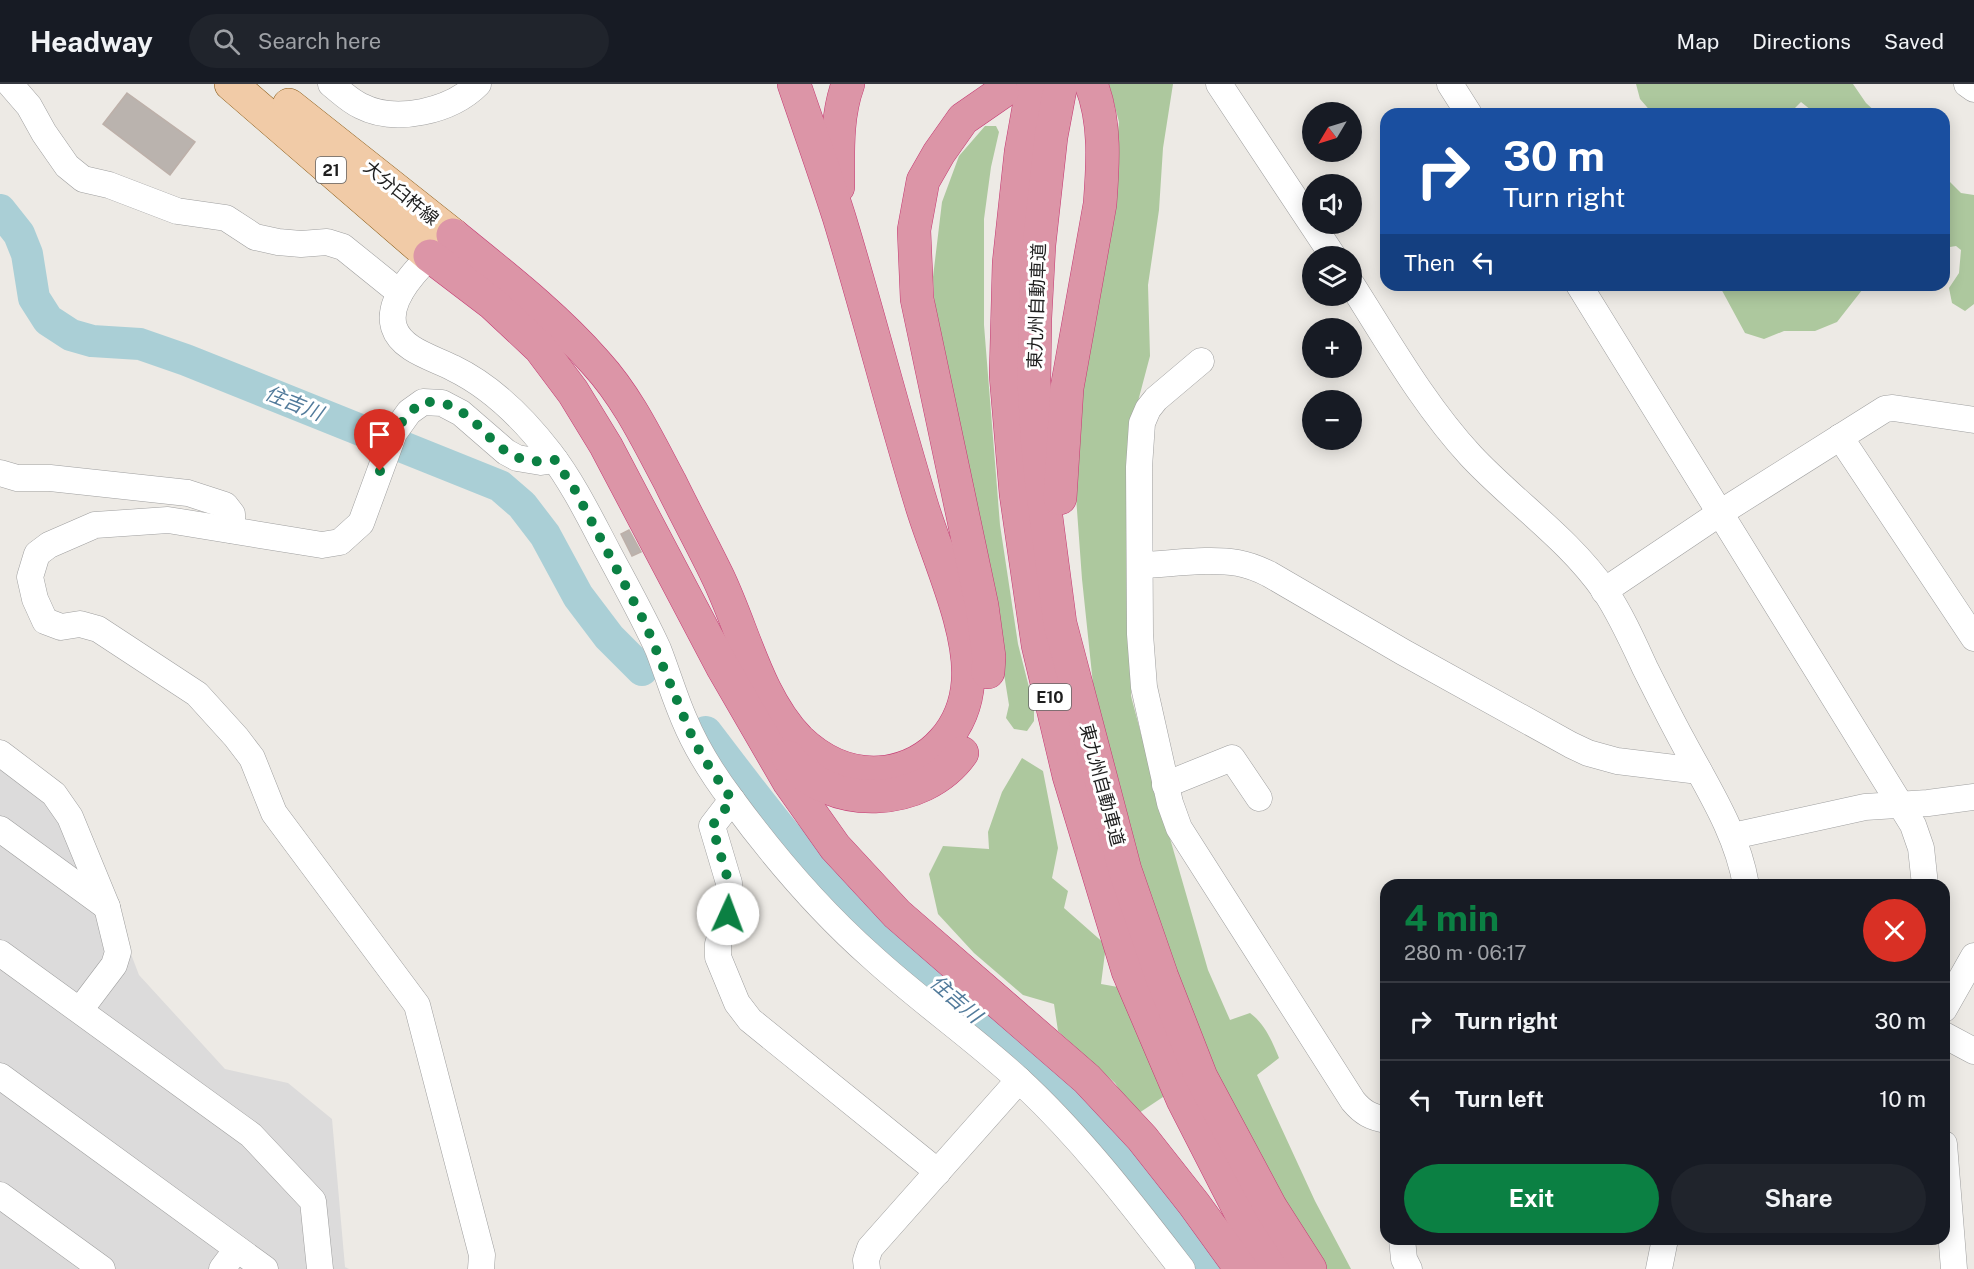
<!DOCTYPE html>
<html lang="en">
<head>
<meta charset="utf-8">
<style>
	:root { --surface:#171b24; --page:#20242c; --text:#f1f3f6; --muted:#9ea1a6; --line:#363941; --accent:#0b8043 }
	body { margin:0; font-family:"Public Sans","Noto Sans JP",sans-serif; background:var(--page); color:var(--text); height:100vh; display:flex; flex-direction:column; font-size:22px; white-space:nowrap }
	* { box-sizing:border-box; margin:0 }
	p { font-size:20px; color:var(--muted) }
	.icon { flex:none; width:33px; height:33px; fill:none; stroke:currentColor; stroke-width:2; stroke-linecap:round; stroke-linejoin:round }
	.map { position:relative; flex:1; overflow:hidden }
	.sheet { position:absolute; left:1380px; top:795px; width:570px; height:366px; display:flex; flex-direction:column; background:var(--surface); border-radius:18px; box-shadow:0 3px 15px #0003 }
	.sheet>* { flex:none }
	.hud { position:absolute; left:1380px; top:24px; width:570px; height:183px; border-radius:18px; box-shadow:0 3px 15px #0003; background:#1a4fa0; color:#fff; overflow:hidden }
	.needle { width:39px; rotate:232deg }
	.controls { position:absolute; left:1302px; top:18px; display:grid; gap:12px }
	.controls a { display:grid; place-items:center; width:60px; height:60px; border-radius:50%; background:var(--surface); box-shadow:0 3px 15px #0003; font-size:30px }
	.pin { position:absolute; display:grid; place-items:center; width:51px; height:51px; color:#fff; margin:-62px -26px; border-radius:50% 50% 50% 0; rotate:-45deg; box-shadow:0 0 6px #0007 }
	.pin .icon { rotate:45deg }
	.me { position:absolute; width:66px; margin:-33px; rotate:2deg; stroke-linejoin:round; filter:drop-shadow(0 0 4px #0008) }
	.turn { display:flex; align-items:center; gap:21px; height:126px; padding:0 24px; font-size:27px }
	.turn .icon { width:78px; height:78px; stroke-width:2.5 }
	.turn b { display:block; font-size:42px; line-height:51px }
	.then { display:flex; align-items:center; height:57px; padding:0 24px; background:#0003; gap:12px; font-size:22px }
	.round { display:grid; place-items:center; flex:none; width:63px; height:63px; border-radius:32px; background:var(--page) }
	.overview { display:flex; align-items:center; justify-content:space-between; height:102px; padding:0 24px }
	h1 { font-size:36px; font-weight:700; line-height:45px; color:var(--accent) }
	.button { display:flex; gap:12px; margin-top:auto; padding:12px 24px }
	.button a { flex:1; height:69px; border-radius:36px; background:var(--accent); color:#fff; font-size:24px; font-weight:700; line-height:69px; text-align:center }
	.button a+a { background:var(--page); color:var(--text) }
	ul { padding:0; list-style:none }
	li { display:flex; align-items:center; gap:18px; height:78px; padding:0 24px; border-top:2px solid var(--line) }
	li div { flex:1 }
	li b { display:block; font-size:22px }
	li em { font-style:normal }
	header { display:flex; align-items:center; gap:36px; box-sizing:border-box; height:84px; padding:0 30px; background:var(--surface); border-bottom:2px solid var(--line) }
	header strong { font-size:28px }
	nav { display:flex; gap:33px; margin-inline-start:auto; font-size:21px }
	.search { width:420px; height:54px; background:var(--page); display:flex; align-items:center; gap:15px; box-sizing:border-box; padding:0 21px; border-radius:33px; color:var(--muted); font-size:22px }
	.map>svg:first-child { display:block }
	.residential { fill:#dcdbdb }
	.forest { fill:#adc89e }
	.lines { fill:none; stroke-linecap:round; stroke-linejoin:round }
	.river { stroke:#aacfd6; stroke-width:32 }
	.building { fill:#bab3ae; stroke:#bdb0a9; stroke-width:1.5 }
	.minor-casing { stroke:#9f9f9f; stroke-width:27 }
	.major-casing { stroke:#865711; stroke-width:34 }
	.highway-casing { stroke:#c43972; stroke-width:34 }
	.minor { stroke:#fff; stroke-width:26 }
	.major { stroke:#f1cba7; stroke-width:33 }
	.highway { stroke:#dc95a7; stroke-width:33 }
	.route { stroke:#0b8043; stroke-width:10; stroke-dasharray:0 18 }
	.labels { text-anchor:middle; stroke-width:6; stroke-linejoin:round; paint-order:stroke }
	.shield { fill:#fff; stroke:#626262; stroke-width:1.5 }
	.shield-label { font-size:16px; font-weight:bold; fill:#1e1e1e }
	.street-label { font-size:18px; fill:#1e1e1e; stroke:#fff }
	.water-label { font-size:20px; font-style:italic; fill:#527b9b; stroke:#fff }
</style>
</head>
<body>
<header>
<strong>Headway</strong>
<div class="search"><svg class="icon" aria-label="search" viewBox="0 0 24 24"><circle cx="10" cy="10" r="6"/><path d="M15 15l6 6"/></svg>Search here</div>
<nav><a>Map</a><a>Directions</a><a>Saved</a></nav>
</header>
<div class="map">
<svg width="1974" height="1185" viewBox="0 0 1974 1185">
	<rect width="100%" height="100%" fill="#edeae5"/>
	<polygon class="residential" points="0,657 73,719 139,891 225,985 288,999 332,1035 345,1183 349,1185 0,1185"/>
	<g class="forest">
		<path d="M1109 0H1173L1163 64 1159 126 1148 201 1150 272 1132 340 1130 470 1131 612 1154 699 1208 886 1230 936 1250 929C1265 940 1272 957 1279 974L1257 991 1315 1117 1351 1185H1318L1212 997 1148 811 1095 619 1082 495 1070 330 1112 104 1119 38Z"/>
		<polygon points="1636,0 1853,0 1866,19 1878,30 1816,30 1801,18 1793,26 1797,30 1653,30 1640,15"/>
		<polygon points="985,42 996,42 999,48 991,83 984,135 984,241 1000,441 1018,560 1034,623 1034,637 1027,647 1014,645 1006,634 1009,621 1004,590 937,267 933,193 942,118 959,72"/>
		<polygon points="1944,92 1961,109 1974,111 1974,220 1965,227 1952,219 1949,204 1959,189 1961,166 1956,162 1944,164"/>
		<polygon points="1719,201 1866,201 1837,238 1815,247 1784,247 1764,255 1745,249"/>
		<polygon points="1022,674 1043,687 1058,764 1052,794 1068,807 1064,824 1106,861 1101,900 1118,903 1166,1011 1136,1031 1115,999 1058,947 1054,920 1023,911 974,869 938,830 929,790 943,762 989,765 988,748 1002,708"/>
	</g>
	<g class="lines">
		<g class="river">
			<polyline points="0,126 19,150 27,170 34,214 48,236 71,251 92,257 140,260 186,276 500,402 522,421 545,451 578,512 609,553 642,586"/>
			<path d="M706 648C755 712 802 776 860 833 931 903 1015 959 1084 1031 1128 1078 1165 1133 1204 1185"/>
		</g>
	</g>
	<g class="building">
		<polygon points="127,9 195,58 170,91 103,40"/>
		<polygon points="629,446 641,468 632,472 621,450"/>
	</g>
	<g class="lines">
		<g class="minor-casing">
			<g id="minor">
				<polyline points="10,0 29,22 44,49 67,82 83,95 109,101 177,127 226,134 255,153 278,158 301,160 327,158 343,163 400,209"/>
				<path d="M331 0C341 8 350 17 361 22 396 40 451 27 478 0"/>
				<polyline points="1219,0 1333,172"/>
				<polyline points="1450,0 1469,30"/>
				<polyline points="1967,0 1974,5"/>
				<path d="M444 159C424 177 385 213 394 243 401 266 434 274 453 284 492 303 524 335 550 369 573 399 590 434 608 468 625 500 643 532 658 565 667 588 674 612 684 635 696 664 713 691 732 716 773 772 820 827 872 873 919 916 971 952 1018 995 1080 1052 1131 1119 1182 1185"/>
				<path d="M1352 201C1389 259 1424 321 1471 372 1515 419 1568 454 1605 507 1621 531 1633 558 1645 584 1657 608 1669 632 1682 656 1707 703 1737 748 1746 801"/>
				<polyline points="1579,201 1913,741 1921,764 1925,801"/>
				<path d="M1201 277 1156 315 1148 325 1142 339 1139 383 1140 550 1144 603 1170 719 1179 744 1353 1017C1363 1029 1371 1033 1386 1036"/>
				<polyline points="1840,353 1974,554"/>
				<polyline points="0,389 17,394 50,394 188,409 225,421 232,430 232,446"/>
				<path d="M1141 481C1171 480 1209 474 1238 479 1249 481 1259 485 1269 490L1403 568 1571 661 1588 669 1617 677 1699 687"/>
				<polyline points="1604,507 1720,429 1885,325 1893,324 1974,336"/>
				<polyline points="0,669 54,710 70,733 107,823 118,868 114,881 80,926"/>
				<polyline points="1165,701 1232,674 1259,714"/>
				<polyline points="732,716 712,742 729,799 728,830 718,860 718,873 737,919 750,936 938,1088"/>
				<polyline points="0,745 107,823"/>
				<polyline points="1733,752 1865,723 1928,719 1974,713"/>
				<polyline points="0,869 251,1051 313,1117 320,1185"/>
				<polyline points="1944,925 1974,872"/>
				<polyline points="1944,951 1974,967"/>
				<polyline points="0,992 265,1185"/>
				<polyline points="1944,1060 1954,1185"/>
				<polyline points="0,1111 102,1185"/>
				<polyline points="1402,1155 1404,1175 1409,1185"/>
				<polyline points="222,1185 237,1165"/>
				<polyline points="481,1185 482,1171 417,921 274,729 252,674 236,653 197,610 98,545 80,540 61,543 45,537 35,515 30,493 37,470 49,461 95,441 168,436 322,461 340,458 361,439 394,349 409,328 423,318 442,319 461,329 506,368 517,374 541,378 555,376"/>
				<polyline points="867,1185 866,1176 870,1164 1019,996"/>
				<polyline points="1659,1185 1665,1155"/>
			</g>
		</g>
		<g class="major-casing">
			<g id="major">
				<polyline points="231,0 430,172"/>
				<polyline points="289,21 453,151"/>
			</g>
		</g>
		<g class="highway-casing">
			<g id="highway">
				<polyline points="1033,0 1021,68 1009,179 1006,291 1016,410 1038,561 1069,692 1128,887 1183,1016 1248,1143 1275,1185"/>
				<polyline points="1061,0 1051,53 1039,161 1035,234 1034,297 1037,352 1042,402 1060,539 1125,786 1162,893 1201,993 1271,1124 1310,1185"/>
				<path d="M838 103C838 68 836 33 848 0"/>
				<path d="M453 151C502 191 554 231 596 279 628 314 648 357 670 398 685 429 702 460 717 491 743 544 757 613 799 656 823 679 853 692 886 688 933 681 965 643 968 597 972 544 936 470 921 419 892 324 868 228 839 133 825 89 809 44 794 0"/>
				<polyline points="430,172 493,220 540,264 573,308 606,362 723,584 789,698 835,763 897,830 1087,995 1142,1054 1194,1120 1241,1185"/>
				<path d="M1060 414 1067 304 1100 120C1103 80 1106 38 1091 0"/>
				<polyline points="988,588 989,573 982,522 917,215 914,146 923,97 939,69 963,35 1002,8"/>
				<path d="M788 673C829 728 923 724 962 669"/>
			</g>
		</g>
		<use href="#minor" class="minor"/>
		<use href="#major" class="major"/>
		<use href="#highway" class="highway"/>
	</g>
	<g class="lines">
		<path class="route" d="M380 387C390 357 397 336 423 318 429 318 436 318 442 319 488 331 493 387 555 376L575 406 645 539 693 655 704 675 732 716 712 742 729 799 728 830"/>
	</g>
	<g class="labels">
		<g class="shield">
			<rect x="316" y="73" width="30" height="26" rx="4.5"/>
			<rect x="1029" y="600" width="42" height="26" rx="4.5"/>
		</g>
		<g class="shield-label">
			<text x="331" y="92">21</text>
			<text x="1050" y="619">E10</text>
		</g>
		<g class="street-label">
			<text transform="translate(401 109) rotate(39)" y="6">大分臼杵線</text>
			<text transform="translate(1037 222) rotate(-88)" y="6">東九州自動車道</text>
			<text transform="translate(1102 701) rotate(75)" y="6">東九州自動車道</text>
		</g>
		<g class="water-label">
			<text transform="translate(294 319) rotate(22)" y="7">住吉川</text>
			<text transform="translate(956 915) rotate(41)" y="7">住吉川</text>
		</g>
	</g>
</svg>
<div class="controls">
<a><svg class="needle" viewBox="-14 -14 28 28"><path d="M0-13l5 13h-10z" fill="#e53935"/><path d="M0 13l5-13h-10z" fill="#9ea1a6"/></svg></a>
<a><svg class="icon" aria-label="sound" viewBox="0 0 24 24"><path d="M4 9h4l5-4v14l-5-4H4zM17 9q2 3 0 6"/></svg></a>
<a><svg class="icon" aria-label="layers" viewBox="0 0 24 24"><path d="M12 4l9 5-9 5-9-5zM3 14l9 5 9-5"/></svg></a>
<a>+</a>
<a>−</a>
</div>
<div class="pin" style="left:380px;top:387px;background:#d93025"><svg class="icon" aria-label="arrive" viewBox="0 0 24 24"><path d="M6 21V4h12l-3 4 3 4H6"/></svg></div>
<svg class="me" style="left:728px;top:830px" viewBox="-20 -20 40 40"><circle r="19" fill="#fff"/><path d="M0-13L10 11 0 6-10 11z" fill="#0b8043"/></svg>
<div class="hud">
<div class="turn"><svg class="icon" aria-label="right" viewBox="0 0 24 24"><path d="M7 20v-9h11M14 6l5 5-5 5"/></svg><div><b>30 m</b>Turn right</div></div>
<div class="then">Then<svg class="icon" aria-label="left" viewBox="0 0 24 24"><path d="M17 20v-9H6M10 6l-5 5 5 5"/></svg></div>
</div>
<section class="sheet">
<div class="overview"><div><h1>4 min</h1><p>280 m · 06:17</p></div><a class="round" style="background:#d93025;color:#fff"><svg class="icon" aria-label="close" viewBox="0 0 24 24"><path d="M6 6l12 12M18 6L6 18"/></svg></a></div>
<ul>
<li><svg class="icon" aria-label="right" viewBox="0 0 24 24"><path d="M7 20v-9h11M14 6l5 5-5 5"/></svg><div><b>Turn right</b></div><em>30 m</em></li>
<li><svg class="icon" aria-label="left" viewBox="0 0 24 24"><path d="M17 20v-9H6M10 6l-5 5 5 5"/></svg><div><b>Turn left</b></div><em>10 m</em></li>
</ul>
<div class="button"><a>Exit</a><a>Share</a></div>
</section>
</div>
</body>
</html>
